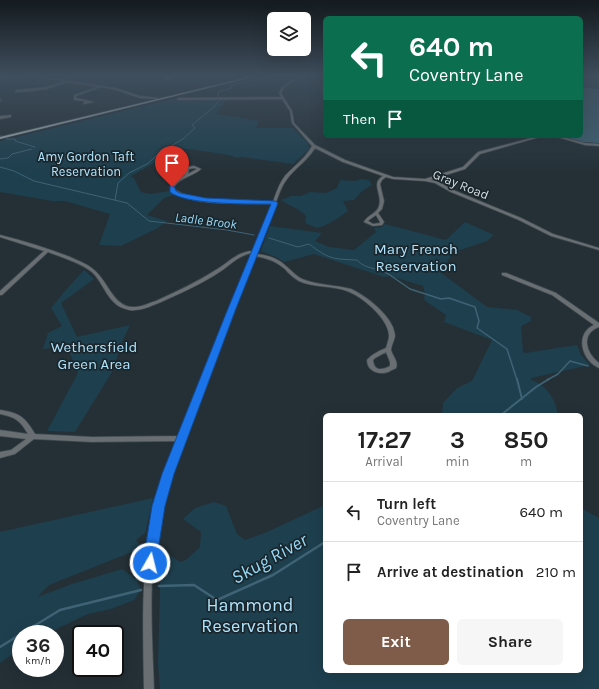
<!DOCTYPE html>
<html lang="en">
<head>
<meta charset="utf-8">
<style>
	:root { --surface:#fff; --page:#f6f6f6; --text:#222; --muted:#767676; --line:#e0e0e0; --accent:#7f5c49 }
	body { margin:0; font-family:Karla,sans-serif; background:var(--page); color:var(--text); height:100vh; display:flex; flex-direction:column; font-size:15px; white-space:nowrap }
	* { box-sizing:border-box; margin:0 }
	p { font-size:13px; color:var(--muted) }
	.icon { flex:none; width:22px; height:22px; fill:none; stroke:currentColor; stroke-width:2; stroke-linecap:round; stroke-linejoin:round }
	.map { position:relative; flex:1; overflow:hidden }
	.drawer { position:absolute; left:323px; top:413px; width:260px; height:260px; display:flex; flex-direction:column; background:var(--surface); border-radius:6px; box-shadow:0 4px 16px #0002 }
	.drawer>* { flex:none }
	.top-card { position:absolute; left:323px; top:16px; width:260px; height:122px; border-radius:6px; box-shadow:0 4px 16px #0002; background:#0b6e4f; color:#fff; overflow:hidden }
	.fabs { position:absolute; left:267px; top:12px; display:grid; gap:8px }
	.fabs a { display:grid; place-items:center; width:44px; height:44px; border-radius:6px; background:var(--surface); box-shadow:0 4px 16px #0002; font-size:20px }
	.speed { position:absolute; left:12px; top:625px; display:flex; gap:8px; font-size:20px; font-weight:700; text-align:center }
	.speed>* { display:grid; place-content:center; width:52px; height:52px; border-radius:50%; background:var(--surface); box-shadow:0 4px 16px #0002; line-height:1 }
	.speed small { font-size:10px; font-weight:400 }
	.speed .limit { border:2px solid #111; border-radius:6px; background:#fff; color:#111 }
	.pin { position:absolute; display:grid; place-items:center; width:34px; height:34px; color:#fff; margin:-41px -17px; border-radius:50% 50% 50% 0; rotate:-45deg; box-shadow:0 0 4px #0007 }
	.pin .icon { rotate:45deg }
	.me { position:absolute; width:44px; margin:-22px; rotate:8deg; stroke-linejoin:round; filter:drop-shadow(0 0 3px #0008) }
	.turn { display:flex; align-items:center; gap:14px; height:84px; padding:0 20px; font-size:18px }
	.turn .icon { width:52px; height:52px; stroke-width:2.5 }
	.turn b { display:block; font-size:28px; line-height:34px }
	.then { display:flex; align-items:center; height:38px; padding:0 20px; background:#0003; gap:8px; font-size:15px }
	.eta { display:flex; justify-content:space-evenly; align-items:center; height:68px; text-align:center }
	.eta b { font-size:24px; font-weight:700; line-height:28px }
	.cta { display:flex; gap:8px; margin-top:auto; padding:8px 20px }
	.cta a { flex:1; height:46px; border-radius:6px; background:var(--accent); color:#fff; font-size:16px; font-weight:700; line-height:46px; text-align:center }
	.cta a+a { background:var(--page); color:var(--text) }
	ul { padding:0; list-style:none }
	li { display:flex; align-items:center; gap:12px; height:60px; padding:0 20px; border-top:1px solid var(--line) }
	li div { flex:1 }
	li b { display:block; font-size:15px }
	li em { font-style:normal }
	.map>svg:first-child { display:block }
	.green { fill:#1e3f4e }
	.forest { fill:#3f6374 }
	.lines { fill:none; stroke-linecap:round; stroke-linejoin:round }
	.stream-far3 { stroke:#3f6374; stroke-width:1 }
	.stream-far2 { stroke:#3f6374; stroke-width:1.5 }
	.stream-far1 { stroke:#3f6374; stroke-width:2 }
	.stream { stroke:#3f6374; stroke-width:2.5 }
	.minor-casing { stroke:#404b51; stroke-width:1.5 }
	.major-casing { stroke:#404b51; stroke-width:1 }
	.minor { fill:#686e71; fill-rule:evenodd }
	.major { fill:#a2aeb4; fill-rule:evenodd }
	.route { fill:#1a73e8; stroke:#114b97 }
	.labels { text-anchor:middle; stroke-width:3.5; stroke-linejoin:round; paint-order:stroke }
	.far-park-label { font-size:13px; fill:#b0e4fc; stroke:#1a262c }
	.far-street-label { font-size:13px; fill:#d3dbde; stroke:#1a262c }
	.far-water-label { font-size:13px; font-style:italic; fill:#96d9f7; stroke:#1a262c }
	.park-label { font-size:15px; fill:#b0e4fc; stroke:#1a262c }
	.near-park-label { font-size:18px; fill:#b0e4fc; stroke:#1a262c }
	.near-water-label { font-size:19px; font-style:italic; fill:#96d9f7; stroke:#1a262c }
</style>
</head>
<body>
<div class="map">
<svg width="599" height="689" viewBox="0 0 599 689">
	<rect width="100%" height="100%" fill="#243036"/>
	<g class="green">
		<polygon points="583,76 599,76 599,89 581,87"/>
		<polygon points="173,99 227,99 216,114 260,121 257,124 258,125 255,128 293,128 308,143 309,149 293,164 241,157 237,158 229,155 189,149 167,148 154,163 131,176 134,178 141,192 151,194 169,191 174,195 164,198 147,215 167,221 158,228 121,246 99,245 110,214 65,201 52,201 0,192 0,141"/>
		<path d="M362 179 369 180 372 185 361 192 354 200 343 201 348 211C338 218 329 225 317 228L305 223 306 216C299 208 289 206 281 200L291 196H301L310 192 326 193 337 188 340 180 355 181Z"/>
		<path d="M465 222 494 235 487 241 454 252 440 272 487 307 517 310 531 317V321L521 326 523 352 525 353 577 345 581 355 590 365 531 378V380C547 385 556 400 558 415H442L443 403 457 388 472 381 492 340 444 322 446 315 424 300 425 293 423 286 390 276 384 277 314 254 284 262 276 257 261 251 270 226 322 233 315 241 329 247 354 250 376 232 374 228 382 227 385 224 446 240Z"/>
		<polygon points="84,270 94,279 61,303 77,337 130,325 123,340 112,372 75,432 49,431 47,431 78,373 67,346 43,349 48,333 62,326 51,308 65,291"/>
		<polygon points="153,498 145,533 136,540 142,548 49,585 37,597 72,584 122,569 137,580 141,590 134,600 111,609 88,614 46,634 21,634 21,648 0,663 0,532"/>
		<polygon points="214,502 226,506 237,534 245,540 267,532 325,505 325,671 581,671 581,508 599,518 599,689 160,689 158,664 161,549 180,562 186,560 200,547 201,532 183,519 195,508"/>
	</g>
	<polygon class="forest" points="581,87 599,89 599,143 581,142 562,136 581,136"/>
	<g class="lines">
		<g class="stream-far3">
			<path d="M218 97V92L231 88V86C243 80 257 82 269 76"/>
			<polyline points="0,99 2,100 0,102"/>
			<polyline points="0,136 2,136"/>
			<polyline points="6,139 15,139 15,141 35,147"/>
			<polyline points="0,159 8,158 12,154 32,149"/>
			<polyline points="0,167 14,171 34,181 127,203 149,221 227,230 254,235"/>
			<polyline points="115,200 118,183 129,173 147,164 161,152 183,139 195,128 192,125 215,106 220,99"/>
			<path d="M269 238 298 247 309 244C329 259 332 259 357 260 366 270 377 267 388 274"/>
		</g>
		<g class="stream-far2">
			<polyline points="387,273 410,289 441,299 449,298 475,307 479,321 477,328 507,349 517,380"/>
			<polyline points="547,380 558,374 570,361 588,366"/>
		</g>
		<g class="stream-far1">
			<polyline points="517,379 522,399"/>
			<polyline points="501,415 536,387 549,379"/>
		</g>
		<g class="stream">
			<polyline points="159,586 194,585 217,600 273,575 325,542"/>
			<polyline points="21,634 60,610 141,590"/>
			<polyline points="0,647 21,634"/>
		</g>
		<g class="minor-casing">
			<g id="minor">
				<polygon points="23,76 31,76 0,79 0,77"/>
				<polygon points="34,76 38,76 116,88 140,96 158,98 157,99 140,98 116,90 101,87 76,96 76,98 94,102 84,104 83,103 85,101 74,100 74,95 98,87 68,82 47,89 22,92 15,92 16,90 47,87 64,81"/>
				<polygon points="153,76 164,78 169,76 178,77 168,80"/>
				<path d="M300 76H302L284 87 281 93 292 111 294 123 315 145 345 160 393 177 425 179 463 167 478 152 539 136H543L480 154 465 169 430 180 437 181 453 190 521 218 553 234 599 248V250L551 236 519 220 451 192 435 183 425 181 393 179 386 177 382 180 380 184 384 201 382 209 378 213 384 222 382 225 373 226 364 222C367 215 377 214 379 206 383 194 370 184 383 176L343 162 315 148C308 160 295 168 287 179 282 185 279 194 276 202L277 203 275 204 256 254C268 255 278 258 287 267 292 271 296 276 302 279 316 285 335 285 351 289 366 296 393 316 395 335 395 340 391 345 391 350 392 355 399 362 396 368 395 369 391 370 390 371 381 376 367 372 367 360 372 354 379 351 386 348 387 344 389 340 389 336 389 319 362 296 347 291 332 285 314 288 299 281 294 278 289 274 285 269 276 261 267 258 255 256 237 303 220 351 202 398 185 440 167 481 158 526 148 579 152 635 154 689H144C143 635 141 581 150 528 156 498 166 469 178 441L92 442 34 439 15 454 0 458V452L11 450 26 439 0 436V430L28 434C20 420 15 417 0 414V410C20 413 25 417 35 434L92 437 180 436 196 397 252 253C239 255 230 265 221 271 202 284 181 293 161 302 153 305 144 310 135 310 132 311 129 310 126 309 108 305 104 283 92 272 81 263 61 257 48 252L2 295H0V291L44 251 0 237V235C24 241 47 248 70 257 78 261 88 264 94 270 108 281 114 309 135 307 142 307 149 303 156 301 176 292 197 282 216 270 228 263 238 251 253 251L272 204C242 203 198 207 172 192L170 187C174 181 178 178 185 175L184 174 187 167 194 166 201 169C192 177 180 177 174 187L175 190C199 204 244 201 273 202 276 193 279 184 285 176 294 166 306 158 312 146L292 123 290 111 282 99 178 100 177 99 178 98 281 97 279 93 282 87ZM194 168 197 169 188 174 189 169ZM376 215 380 222V223L373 224 368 221 369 220ZM386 352 390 362V366C383 370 374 372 373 360L375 358Z"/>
				<polygon points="11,115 11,117 0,119 0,116"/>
				<polygon points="554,136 558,136 585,143 599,144 599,146 585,145"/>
				<path d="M502 273H506L556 293 599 323V327C580 334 586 353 599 363V368C582 361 574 334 594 325L552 295 502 275Z"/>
			</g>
		</g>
		<g class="major-casing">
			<polygon id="major" points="253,76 257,76 0,139 0,137"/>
		</g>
		<use href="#minor" class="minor"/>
		<use href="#major" class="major"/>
	</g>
	<linearGradient id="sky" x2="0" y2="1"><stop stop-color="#141a1e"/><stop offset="0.44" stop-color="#3f4e5d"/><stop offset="1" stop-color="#3f4e5d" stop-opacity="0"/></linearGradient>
	<rect width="599" height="172" fill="url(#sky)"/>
	<path class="route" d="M170 186H174L176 191 180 193 206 198 275 201 278 203 235 311 174 474 165 506 156 563 154 567 150 569 145 567 143 563 152 506 162 474 227 311 271 204C250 204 185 205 170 192Z"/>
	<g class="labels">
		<g class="far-park-label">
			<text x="86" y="161">Amy Gordon Taft<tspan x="86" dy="15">Reservation</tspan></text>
		</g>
		<g class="far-street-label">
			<text transform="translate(461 184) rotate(22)" y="5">Gray Road</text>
		</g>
		<g class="far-water-label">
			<text transform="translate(206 220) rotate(7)" y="5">Ladle Brook</text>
		</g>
		<g class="park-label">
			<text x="416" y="254">Mary French<tspan x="416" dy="17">Reservation</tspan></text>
			<text x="94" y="352">Wethersfield<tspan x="94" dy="17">Green Area</tspan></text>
		</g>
		<g class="near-park-label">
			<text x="250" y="611">Hammond<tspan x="250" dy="21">Reservation</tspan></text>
		</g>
		<g class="near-water-label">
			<text transform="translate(269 558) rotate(-29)" y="7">Skug River</text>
		</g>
	</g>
</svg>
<div class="fabs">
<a><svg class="icon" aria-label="layers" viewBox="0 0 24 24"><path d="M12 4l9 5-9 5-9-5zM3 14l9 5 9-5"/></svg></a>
</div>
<div class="speed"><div>36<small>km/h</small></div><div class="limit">40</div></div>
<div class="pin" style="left:172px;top:187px;background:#d93025"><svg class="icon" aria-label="arrive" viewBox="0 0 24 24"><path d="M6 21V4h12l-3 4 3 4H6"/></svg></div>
<svg class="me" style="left:150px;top:563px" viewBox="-20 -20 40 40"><circle r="17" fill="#1a73e8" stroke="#fff" stroke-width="3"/><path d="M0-11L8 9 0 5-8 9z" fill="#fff"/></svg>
<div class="top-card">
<div class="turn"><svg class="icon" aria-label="left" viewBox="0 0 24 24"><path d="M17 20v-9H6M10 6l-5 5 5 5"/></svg><div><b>640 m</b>Coventry Lane</div></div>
<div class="then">Then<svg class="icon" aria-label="arrive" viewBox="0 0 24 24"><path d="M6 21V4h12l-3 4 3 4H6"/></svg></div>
</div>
<section class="drawer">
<div class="eta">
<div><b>17:27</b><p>Arrival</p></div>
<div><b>3</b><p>min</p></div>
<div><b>850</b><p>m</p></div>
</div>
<ul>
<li><svg class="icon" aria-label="left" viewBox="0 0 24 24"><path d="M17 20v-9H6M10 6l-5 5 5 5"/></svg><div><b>Turn left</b><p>Coventry Lane</p></div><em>640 m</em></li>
<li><svg class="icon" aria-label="arrive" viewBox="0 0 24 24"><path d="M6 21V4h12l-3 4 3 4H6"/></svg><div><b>Arrive at destination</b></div><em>210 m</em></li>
</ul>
<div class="cta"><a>Exit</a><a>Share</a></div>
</section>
</div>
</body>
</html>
